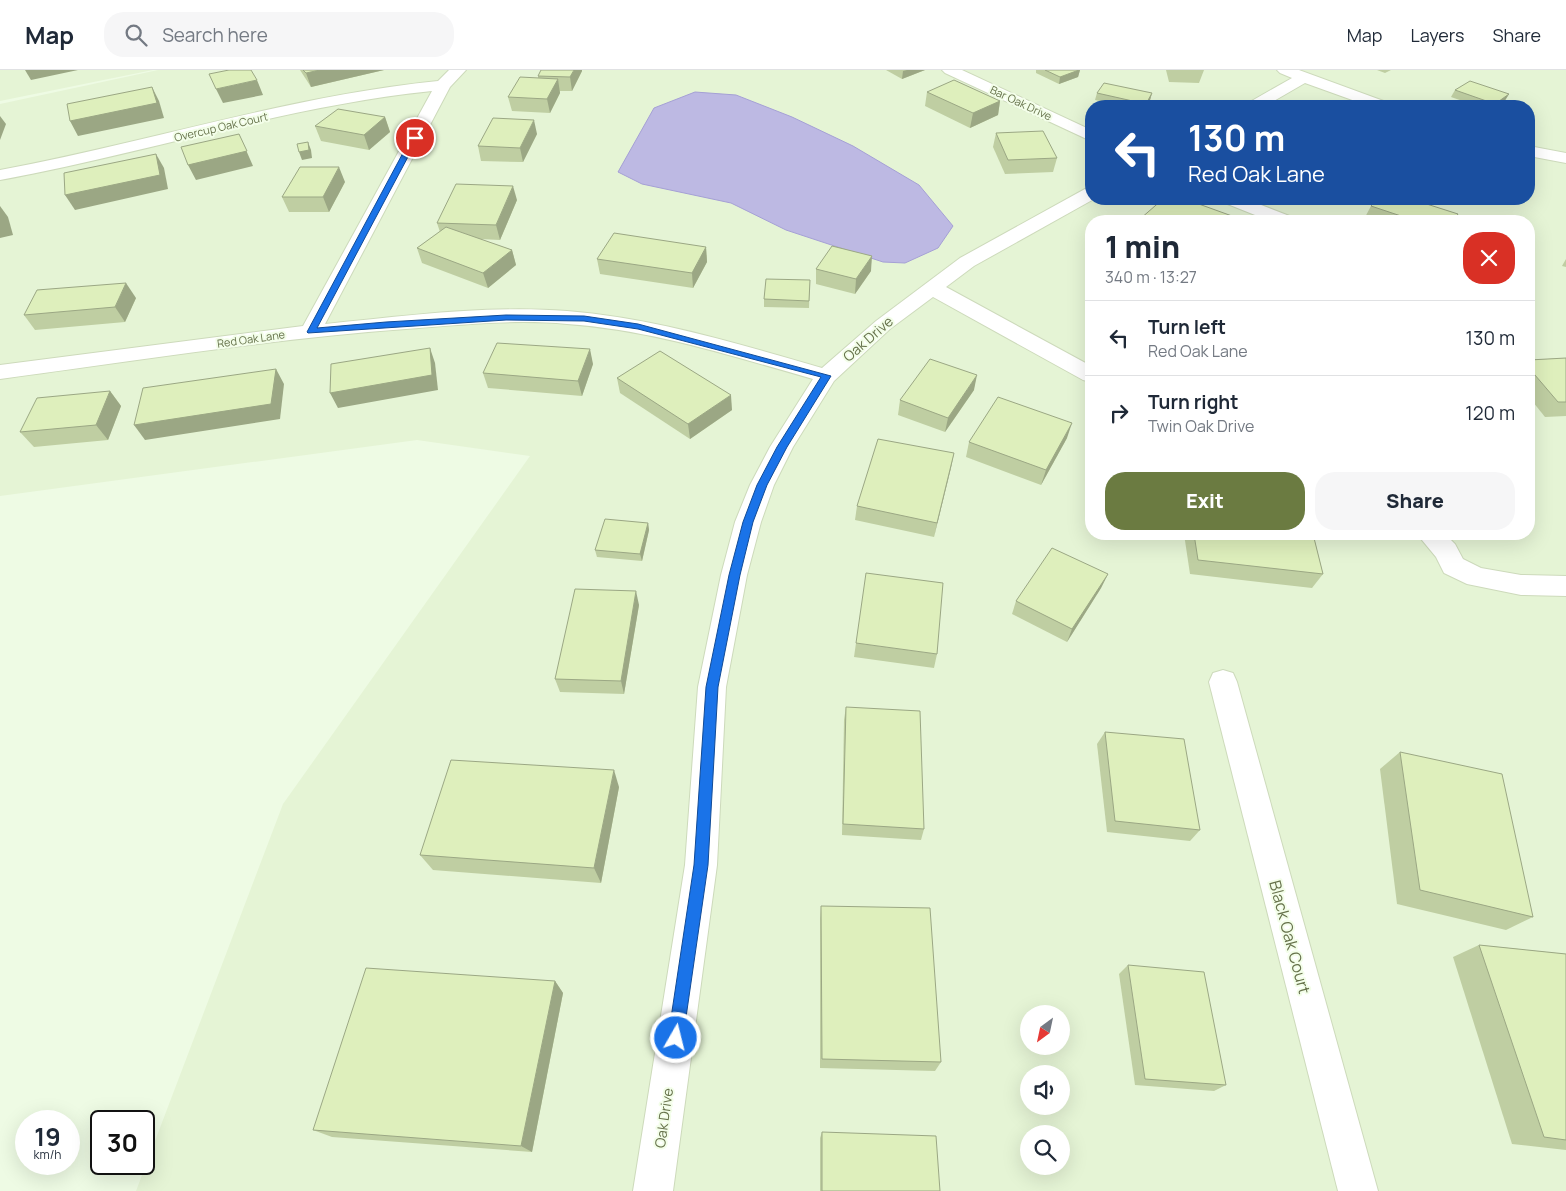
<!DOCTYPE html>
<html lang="en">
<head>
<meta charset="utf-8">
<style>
	:root { --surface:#fff; --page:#f6f6f7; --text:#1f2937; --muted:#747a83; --line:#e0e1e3; --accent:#6b7b41 }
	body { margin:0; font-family:Manrope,sans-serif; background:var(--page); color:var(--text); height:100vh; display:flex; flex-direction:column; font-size:19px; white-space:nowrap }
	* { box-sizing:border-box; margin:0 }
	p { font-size:16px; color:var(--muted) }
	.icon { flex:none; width:28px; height:28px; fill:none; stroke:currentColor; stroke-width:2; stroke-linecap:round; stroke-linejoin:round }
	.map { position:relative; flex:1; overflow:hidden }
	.side { position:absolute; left:1085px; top:145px; width:450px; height:325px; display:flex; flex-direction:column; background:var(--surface); border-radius:20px; box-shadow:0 5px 20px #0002 }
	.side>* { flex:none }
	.top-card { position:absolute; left:1085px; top:30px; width:450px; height:105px; border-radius:20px; box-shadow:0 5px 20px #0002; background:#1a4fa0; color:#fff; overflow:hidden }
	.needle { width:32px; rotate:213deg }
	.buttons { position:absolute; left:1020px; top:935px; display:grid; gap:10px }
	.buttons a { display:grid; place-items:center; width:50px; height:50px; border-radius:50%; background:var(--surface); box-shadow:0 5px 20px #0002; font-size:25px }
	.speed { position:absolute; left:15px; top:1040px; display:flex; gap:10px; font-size:25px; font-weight:700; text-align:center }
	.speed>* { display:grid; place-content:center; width:65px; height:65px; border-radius:50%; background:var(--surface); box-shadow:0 5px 20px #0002; line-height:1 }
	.speed small { font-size:12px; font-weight:400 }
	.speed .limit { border:2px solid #111; border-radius:8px; background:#fff; color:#111 }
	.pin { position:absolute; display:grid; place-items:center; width:42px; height:42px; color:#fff; margin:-21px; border:2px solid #fff; border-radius:50%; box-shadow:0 1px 5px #0007 }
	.me { position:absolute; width:55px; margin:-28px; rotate:8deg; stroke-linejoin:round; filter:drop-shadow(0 0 4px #0008) }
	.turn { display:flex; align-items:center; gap:18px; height:105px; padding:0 20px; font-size:22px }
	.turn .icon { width:65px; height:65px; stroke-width:2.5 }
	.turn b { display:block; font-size:35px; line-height:42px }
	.round { display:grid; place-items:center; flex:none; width:52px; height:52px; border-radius:20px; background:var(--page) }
	.overview { display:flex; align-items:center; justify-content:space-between; height:85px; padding:0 20px }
	h1 { font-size:30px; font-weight:800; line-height:38px }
	.primary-button { display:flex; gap:10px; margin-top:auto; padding:10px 20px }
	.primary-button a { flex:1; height:58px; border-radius:20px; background:var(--accent); color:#fff; font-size:20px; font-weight:800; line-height:58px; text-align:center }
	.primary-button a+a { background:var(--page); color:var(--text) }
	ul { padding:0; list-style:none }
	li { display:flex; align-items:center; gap:15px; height:75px; padding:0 20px; border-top:1px solid var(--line) }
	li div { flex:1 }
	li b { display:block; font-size:19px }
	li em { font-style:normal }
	header { display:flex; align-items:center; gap:30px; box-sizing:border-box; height:70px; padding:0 25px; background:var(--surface); border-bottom:1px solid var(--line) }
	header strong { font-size:24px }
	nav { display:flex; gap:28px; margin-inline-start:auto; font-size:18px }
	.search { width:350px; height:45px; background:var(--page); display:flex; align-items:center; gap:12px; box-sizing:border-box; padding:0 18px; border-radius:20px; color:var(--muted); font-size:19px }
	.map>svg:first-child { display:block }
	.residential { fill:#e5f4d5; fill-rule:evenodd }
	.water { fill:#bdb9e3; stroke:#a5a0d5 }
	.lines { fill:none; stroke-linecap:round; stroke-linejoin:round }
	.minor-casing { stroke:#cddabb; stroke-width:2 }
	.minor { fill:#fff; fill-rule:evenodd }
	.wall { fill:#bfcea2 }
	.shaded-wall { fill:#9ba784 }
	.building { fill:#deefbc; stroke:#9ba784 }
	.route { fill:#1a73e8; stroke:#114b97 }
	.labels { text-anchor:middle; stroke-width:4; stroke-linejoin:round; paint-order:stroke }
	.far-street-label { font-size:11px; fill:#66724b; stroke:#f3fee9 }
	.street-label { font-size:14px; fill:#66724b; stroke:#f3fee9 }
	.near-street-label { font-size:16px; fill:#66724b; stroke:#f3fee9 }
</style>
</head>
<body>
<header>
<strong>Map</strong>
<div class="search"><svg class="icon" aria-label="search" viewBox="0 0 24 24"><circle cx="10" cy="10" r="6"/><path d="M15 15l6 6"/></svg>Search here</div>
<nav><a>Map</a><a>Layers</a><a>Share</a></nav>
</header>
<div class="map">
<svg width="1566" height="1121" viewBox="0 0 1566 1121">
	<rect width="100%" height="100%" fill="#eefbe4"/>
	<g class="residential">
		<polygon points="0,0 153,0 0,31"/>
		<path d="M158 0H1566V1121H136L283 734 530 386 417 370 0 426V34ZM1091 36H1529V129H1091ZM1091 151H1529V464H1091ZM1029 944H1061V976H1029ZM1029 1004H1061V1036H1029ZM1029 1064H1061V1096H1029Z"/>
	</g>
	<polygon class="water" points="695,22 736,25 792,47 853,76 919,115 953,156 938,178 905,193 883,192 786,160 731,133 642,114 618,102 654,38"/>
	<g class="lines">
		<g class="minor-casing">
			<g id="minor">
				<path d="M449 0H466L450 17 325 254C405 246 487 235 567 241 655 248 738 274 822 298L876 251 960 188 1085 119 1091 118V129H1094L974 196 946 217 1091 296V312L1083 310 933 227 890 259 834 311 793 377 774 415 761 452 747 505 726 617 717 795 673 1121H633L685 795 698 617 721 505 735 452 750 415 770 377 813 309C732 286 652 260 567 254 514 249 460 255 406 259 270 269 135 291 0 309V295L303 256 432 21C285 36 145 84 0 110V100C147 73 289 26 438 11Z"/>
				<polygon points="942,0 962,0 1091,60 1091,71 945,3"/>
				<polygon points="1277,0 1299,0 1389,33 1391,36 1369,36 1305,13 1265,36 1246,36 1248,33 1292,8 1280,3"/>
				<polygon points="1529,76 1566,83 1566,93 1529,86"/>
				<polygon points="1222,129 1246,129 1292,147 1294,151 1270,151 1225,133"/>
				<polygon points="1417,464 1445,464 1455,474 1463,489 1481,498 1521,505 1566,506 1566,526 1521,525 1467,514 1444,503 1436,487"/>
				<polygon points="1223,600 1233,603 1237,612 1378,1121 1338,1121 1209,612 1213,603"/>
			</g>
		</g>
		<use href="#minor" class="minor"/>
	</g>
	<g class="wall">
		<polygon points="300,0 384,0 311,17"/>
		<polygon points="886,0 925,0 902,9"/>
		<polygon points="1036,0 1080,0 1078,7 1059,14 1036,3"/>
		<polygon points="1166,0 1204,0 1199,13 1169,12"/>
		<polygon points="1377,0 1391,0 1385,3"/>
		<polygon points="582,1 572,21 560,21 560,23 550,43 512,41 508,27 538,8 538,6"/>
		<polygon points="1455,20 1509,24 1504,32 1498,36 1477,36 1451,27"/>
		<polygon points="927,22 1000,31 998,45 970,58 925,36"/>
		<polygon points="1097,23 1152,23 1150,30 1146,36 1123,36 1095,30"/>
		<polygon points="385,47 390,62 369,80 321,71 315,56"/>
		<polygon points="996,63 1057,88 1053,102 1005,104 993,77"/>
		<polygon points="537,64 523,92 481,91 478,76"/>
		<polygon points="345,112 329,142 289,142 282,127"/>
		<polygon points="517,130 500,170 480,169 512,180 516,195 488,218 422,193 417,178 440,162 437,153"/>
		<polygon points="1371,136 1458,144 1454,151 1363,151"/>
		<polygon points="706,177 707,192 693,218 600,204 597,189"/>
		<polygon points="1566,189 1566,197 1562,196"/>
		<polygon points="816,199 871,201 855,224 816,214"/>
		<polygon points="810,210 809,238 764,237 764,229"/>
		<polygon points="136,228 125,252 35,260 24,245"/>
		<polygon points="1566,288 1566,346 1545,347 1529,327 1529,290"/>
		<polygon points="593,294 582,326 488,318 483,303"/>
		<polygon points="617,308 732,340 690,369 620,323"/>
		<polygon points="974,320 945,362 898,345 900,330"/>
		<polygon points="110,321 121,336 108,370 34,377 20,362"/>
		<polygon points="1067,368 1041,415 966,387 969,372"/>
		<polygon points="954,383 934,467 855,450 857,436"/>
		<polygon points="648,453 649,460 642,491 597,487 595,480"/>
		<polygon points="1184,464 1313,464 1323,504 1312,518 1190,504"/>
		<polygon points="1108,504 1101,518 1067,572 1012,544 1016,531"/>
		<polygon points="639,535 624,624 560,622 555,609"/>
		<polygon points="856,573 937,584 934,598 854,587"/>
		<polygon points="846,637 924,759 921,770 842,765 844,650"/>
		<polygon points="1105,662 1200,760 1190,771 1107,762 1097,674"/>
		<polygon points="1400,682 1533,847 1506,860 1397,834 1380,699"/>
		<polygon points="619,717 601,813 433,800 420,785"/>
		<polygon points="821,836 941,992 935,1001 820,998 820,849"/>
		<polygon points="1479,875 1566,884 1566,1080 1512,1074 1453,887"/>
		<polygon points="1128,895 1226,1015 1214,1021 1135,1015 1119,904"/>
		<polygon points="555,911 563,923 532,1082 332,1067 313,1060"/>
		<polygon points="822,1062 940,1121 820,1121 820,1068"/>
	</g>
	<g class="shaded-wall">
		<polygon points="25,0 78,0 31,10"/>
		<polygon points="320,0 384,0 311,17 306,3"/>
		<polygon points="574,0 582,0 582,1 572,21 570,7"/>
		<polygon points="907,0 925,0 902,9 903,1"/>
		<polygon points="1079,0 1080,0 1078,7 1059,14 1060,7"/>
		<polygon points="558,9 560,23 550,43 547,29"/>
		<polygon points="257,10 263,25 223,33 216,19"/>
		<polygon points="152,17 159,31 164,48 78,66 70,51"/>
		<polygon points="1152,23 1150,30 1146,36 1145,36"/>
		<polygon points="1509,24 1504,32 1498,36 1493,36 1495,34"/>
		<polygon points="1000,31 998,45 970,58 973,43"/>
		<polygon points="0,46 6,54 0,70"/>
		<polygon points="385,47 390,62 369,80 364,65"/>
		<polygon points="534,50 537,64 523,92 520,78"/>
		<polygon points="239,64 253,96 196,110 188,95"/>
		<polygon points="308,72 311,80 312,88 302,90 299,82"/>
		<polygon points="156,84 164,98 168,119 75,140 65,125"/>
		<polygon points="339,97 345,112 329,142 323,127"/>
		<polygon points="513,116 517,130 500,170 496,155"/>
		<polygon points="0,136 8,147 13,165 0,168"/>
		<polygon points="706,177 707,192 693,218 692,203"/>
		<polygon points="512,180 516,195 488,218 483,203"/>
		<polygon points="872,186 871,201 855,224 856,209"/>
		<polygon points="126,213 136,228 125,252 115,237"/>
		<polygon points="430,278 435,293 438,320 338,338 330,323"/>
		<polygon points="590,279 593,294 582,326 578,311"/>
		<polygon points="276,299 284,314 280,349 145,370 134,355"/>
		<polygon points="977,305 974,320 945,362 948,348"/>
		<polygon points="110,321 121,336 108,370 96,355"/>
		<polygon points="731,325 732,340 690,369 688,354"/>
		<polygon points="1072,353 1067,368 1041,415 1046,400"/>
		<polygon points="954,383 951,398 934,467 937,453"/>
		<polygon points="648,453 649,460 642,491 640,484"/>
		<polygon points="1108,504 1101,518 1067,572 1072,559"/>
		<polygon points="636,521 639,535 624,624 621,611"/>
		<polygon points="614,700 619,717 601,813 594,798"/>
		<polygon points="555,911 563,923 532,1082 521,1076"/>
	</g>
	<g class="building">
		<polygon points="229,0 251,0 257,10 216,19 209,4"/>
		<polygon points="303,0 320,0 306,3"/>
		<polygon points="541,0 574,0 570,7 538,6"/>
		<polygon points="1045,0 1079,0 1060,7"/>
		<polygon points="520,7 558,9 547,29 508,27"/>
		<polygon points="954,10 1000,31 973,43 927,22"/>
		<polygon points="1470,11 1509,24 1495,34 1455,20"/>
		<polygon points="1104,13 1152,23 1146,34 1097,23"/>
		<polygon points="152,17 157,33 70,51 67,34"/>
		<polygon points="338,39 385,47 364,65 315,56"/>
		<polygon points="493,48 534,50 520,78 478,76"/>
		<polygon points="1043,61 1057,88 1008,90 996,63"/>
		<polygon points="239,64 247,81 188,95 181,77"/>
		<polygon points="308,72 309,80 299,82 297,74"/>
		<polygon points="156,84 160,105 65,125 64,103"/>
		<polygon points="300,97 339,97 323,127 282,127"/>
		<polygon points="456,114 513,116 496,155 437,153"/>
		<polygon points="1163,129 1185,129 1232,146 1227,151 1147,151 1140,149"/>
		<polygon points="1378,129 1411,129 1458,144 1453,151 1416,151 1371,136"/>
		<polygon points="446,157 512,180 483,203 417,178"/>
		<polygon points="614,163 706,177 692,203 597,189"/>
		<polygon points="832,176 872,186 856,209 816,199"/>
		<polygon points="766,209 810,210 809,231 764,229"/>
		<polygon points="126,213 115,237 24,245 37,220"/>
		<polygon points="497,273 590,279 578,311 483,303"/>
		<polygon points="430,278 432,305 330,323 331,294"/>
		<polygon points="660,281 731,325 688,354 617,308"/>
		<polygon points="1566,288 1566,332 1558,332 1529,298 1529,290"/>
		<polygon points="930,289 977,305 948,348 900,330"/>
		<polygon points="276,299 271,334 134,355 143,318"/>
		<polygon points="110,321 96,355 20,362 37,328"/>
		<polygon points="998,327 1072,353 1046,400 969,372"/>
		<polygon points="878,369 954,383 937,453 857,436"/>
		<polygon points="605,449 648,453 640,484 595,480"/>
		<polygon points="1194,464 1313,464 1323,504 1198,490"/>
		<polygon points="1052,478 1108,504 1072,559 1016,531"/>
		<polygon points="866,503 943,513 937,584 856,573"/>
		<polygon points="575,519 636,521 621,611 555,609"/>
		<polygon points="846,637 920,641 924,759 843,754"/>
		<polygon points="1105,662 1184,669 1200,760 1115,751"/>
		<polygon points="1400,682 1502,704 1533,847 1420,820"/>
		<polygon points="451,690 614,700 594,798 420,785"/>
		<polygon points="821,836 930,838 941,992 822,989"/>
		<polygon points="1479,875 1566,884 1566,1070 1544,1067"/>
		<polygon points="1128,895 1204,902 1226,1015 1145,1009"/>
		<polygon points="366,898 555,911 521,1076 313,1060"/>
		<polygon points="822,1062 936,1066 940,1121 822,1121"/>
	</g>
	<polygon class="route" points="415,66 418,68 317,258 386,252 506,245 584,246 638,254 831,306 787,377 767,415 753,452 740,505 718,617 708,795 683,968 681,973 676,975 670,973 668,968 694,795 706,617 729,505 743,452 757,415 777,377 821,307 638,259 584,251 506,250 308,263 307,262 411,68"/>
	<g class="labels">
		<g class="far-street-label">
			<text transform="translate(1021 33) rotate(25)" y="4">Bar Oak Drive</text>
			<text transform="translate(221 57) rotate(-13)" y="4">Overcup Oak Court</text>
			<text transform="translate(251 269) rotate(-8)" y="4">Red Oak Lane</text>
		</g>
		<g class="street-label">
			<text transform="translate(868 269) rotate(-41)" y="5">Oak Drive</text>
			<text transform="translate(664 1048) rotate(-82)" y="5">Oak Drive</text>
		</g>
		<g class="near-street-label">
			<text transform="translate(1290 867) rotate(75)" y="6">Black Oak Court</text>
		</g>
	</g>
</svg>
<div class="buttons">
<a><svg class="needle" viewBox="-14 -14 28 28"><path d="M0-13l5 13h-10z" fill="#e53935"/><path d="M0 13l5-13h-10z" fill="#747a83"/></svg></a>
<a><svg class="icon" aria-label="sound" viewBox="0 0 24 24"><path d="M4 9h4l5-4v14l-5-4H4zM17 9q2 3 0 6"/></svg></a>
<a><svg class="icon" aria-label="search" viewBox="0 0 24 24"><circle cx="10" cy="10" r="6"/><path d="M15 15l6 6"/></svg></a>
</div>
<div class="speed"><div>19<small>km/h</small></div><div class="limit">30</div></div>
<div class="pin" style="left:415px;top:68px;background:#d93025"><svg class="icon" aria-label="arrive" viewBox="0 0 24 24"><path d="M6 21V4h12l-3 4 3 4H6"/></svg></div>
<svg class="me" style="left:676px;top:968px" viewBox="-20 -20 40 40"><circle r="17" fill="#1a73e8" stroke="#fff" stroke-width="3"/><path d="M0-11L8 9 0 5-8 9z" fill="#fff"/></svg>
<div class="top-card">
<div class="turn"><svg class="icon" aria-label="left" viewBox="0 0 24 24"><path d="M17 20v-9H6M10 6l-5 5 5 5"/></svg><div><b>130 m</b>Red Oak Lane</div></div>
</div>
<section class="side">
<div class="overview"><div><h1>1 min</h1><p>340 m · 13:27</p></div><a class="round" style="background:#d93025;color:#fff"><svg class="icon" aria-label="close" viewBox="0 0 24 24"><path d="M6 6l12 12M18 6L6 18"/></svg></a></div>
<ul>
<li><svg class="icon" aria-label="left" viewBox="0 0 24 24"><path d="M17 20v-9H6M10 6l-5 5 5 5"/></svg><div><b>Turn left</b><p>Red Oak Lane</p></div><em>130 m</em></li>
<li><svg class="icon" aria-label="right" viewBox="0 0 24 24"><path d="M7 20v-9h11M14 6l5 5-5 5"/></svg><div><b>Turn right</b><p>Twin Oak Drive</p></div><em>120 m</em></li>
</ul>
<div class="primary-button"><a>Exit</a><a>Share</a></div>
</section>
</div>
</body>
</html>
